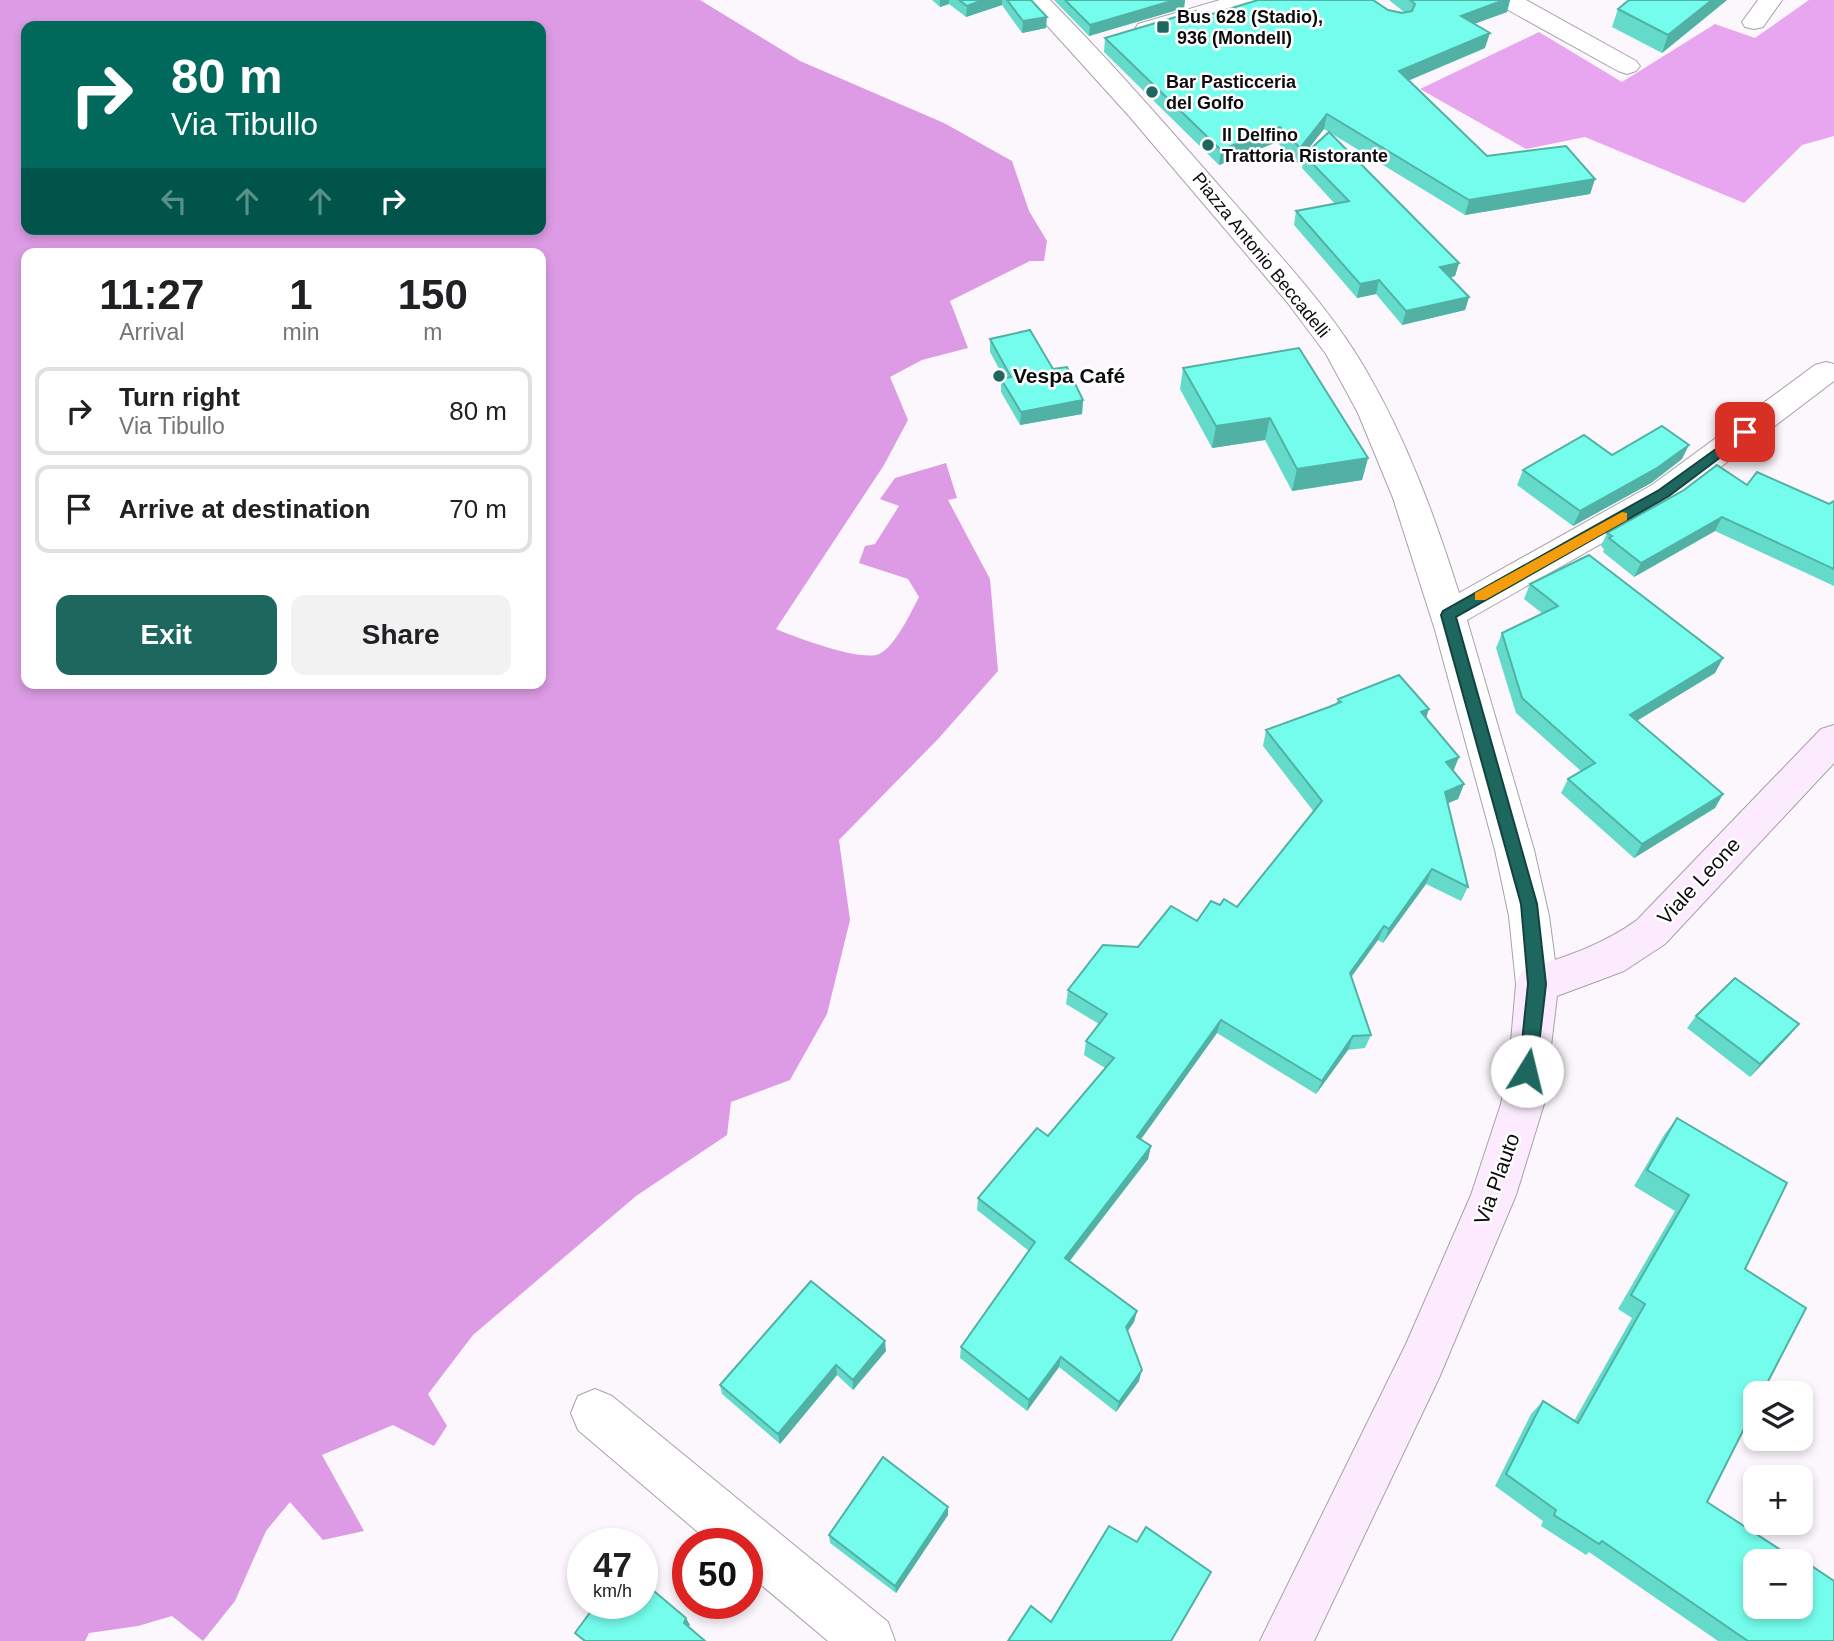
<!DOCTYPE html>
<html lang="en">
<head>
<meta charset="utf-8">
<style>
	:root { --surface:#fff; --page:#f2f2f2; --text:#202124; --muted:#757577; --line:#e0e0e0; --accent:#1d675f }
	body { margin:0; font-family:Helvetica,sans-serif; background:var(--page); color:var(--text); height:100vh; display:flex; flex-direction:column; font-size:26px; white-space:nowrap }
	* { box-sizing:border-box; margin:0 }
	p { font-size:23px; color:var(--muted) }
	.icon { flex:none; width:38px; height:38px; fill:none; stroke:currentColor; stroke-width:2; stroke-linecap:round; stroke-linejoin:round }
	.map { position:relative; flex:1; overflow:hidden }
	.sheet { position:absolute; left:21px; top:248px; width:525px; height:441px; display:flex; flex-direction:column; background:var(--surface); border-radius:14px; box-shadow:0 4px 10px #0003 }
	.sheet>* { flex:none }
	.guide { position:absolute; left:21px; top:21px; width:525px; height:214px; border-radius:14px; box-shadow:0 4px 10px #0003; background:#00695c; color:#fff; overflow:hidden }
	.controls { position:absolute; left:1743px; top:1381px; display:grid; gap:14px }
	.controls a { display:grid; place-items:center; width:70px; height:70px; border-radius:14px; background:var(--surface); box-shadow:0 4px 10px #0003; font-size:35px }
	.speed { position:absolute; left:567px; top:1528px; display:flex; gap:14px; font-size:35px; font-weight:700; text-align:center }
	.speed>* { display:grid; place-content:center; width:91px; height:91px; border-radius:50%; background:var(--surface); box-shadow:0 4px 10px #0003; line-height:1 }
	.speed small { font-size:18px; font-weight:400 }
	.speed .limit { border:10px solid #d22; background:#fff; color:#111 }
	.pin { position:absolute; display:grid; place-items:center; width:60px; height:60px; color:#fff; margin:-30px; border-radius:14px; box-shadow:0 4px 10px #0006 }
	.me { position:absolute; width:77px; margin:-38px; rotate:9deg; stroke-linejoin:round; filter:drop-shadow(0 0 5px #0008) }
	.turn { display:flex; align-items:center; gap:24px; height:147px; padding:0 35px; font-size:32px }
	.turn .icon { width:91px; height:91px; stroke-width:2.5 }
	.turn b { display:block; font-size:49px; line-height:60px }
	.lanes { display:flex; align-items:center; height:66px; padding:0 35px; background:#0003; justify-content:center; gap:35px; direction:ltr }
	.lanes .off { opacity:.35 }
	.eta { display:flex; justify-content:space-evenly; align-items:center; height:119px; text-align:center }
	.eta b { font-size:42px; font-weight:700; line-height:49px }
	.primary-button { display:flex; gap:14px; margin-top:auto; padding:14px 35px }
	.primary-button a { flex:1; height:80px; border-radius:14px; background:var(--accent); color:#fff; font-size:28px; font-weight:700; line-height:80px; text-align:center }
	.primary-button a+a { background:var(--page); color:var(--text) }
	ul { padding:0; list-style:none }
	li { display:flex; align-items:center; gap:21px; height:88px; margin:0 14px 10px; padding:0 21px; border:4px solid var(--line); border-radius:14px }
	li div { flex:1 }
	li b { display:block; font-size:26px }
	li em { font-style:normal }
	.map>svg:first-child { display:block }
	.forest { fill:#e7a6ef }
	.water { fill:#dc9be4; fill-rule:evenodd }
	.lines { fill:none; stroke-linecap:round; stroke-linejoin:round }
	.minor-casing { stroke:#a7a2a8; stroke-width:2 }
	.secondary-casing { stroke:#a7a2a8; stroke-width:2 }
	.minor { fill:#fff; fill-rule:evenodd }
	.secondary { fill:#fceaff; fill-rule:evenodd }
	.wall { fill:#64dacb }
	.shaded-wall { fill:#51b1a5 }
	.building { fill:#74fdec; stroke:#51b1a5; stroke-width:2; fill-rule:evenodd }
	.route { fill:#1d675f; stroke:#13433e; stroke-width:2 }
	.slow { fill:#f59e0b }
	.poi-dot { fill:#1d675f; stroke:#fff; stroke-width:2.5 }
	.labels { text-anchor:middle; stroke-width:5; stroke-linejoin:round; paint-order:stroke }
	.far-poi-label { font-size:18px; font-weight:bold; fill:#0c0b0d; stroke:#fff; text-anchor:start }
	.far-street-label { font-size:18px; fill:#0c0b0d; stroke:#fff }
	.poi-label { font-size:21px; font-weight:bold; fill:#0c0b0d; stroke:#fff; text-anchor:start }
	.street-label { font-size:21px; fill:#0c0b0d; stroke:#fff }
</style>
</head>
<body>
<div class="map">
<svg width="1834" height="1641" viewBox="0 0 1834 1641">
	<rect width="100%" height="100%" fill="#fcf7fd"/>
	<polygon class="forest" points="1809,0 1834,0 1834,136 1802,145 1744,203 1585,137 1526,149 1420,89 1539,32 1622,82 1715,24 1755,38"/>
	<path class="water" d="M0 0H700L800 61 944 123 1012 161 1029 211 1047 241 1044 261H1030L950 301 968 348 922 360 890 377 908 420 884 465 776 629C795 637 861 662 879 654 895 647 911 612 919 597L908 579 859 563 865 546 875 544 899 506 880 499 895 478 946 463 957 498 948 500 990 579 998 671 939 738 839 840 850 920 827 1014 790 1080 731 1102 727 1135 636 1196 473 1335 428 1394 447 1426 434 1446 393 1425 322 1455 364 1531 323 1540 290 1502 266 1531 235 1601 203 1641 172 1616 138 1626 89 1633 85 1641H0ZM26 26H541V229H26ZM26 254H541V684H26Z"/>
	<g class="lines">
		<g class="minor-casing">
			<g id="minor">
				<path d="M1024 0H1050C1117 68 1180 141 1243 213 1287 264 1334 314 1367 372 1407 441 1435 517 1459 593L1652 485 1815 365 1826 362 1834 364V381L1676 501 1467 620 1534 850 1549 916 1558 984 1552 997 1537 1002 1522 997 1516 984 1509 916 1495 850 1435 630 1393 498 1358 413 1326 354 1287 302 1129 116Z"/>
				<polygon points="1220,0 1259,0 1256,5 1147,36 1138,34 1135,29 1138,24"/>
				<polygon points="1496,0 1526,0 1636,61 1640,66 1636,71 1627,74 1618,71 1499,5"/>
				<polygon points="1758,0 1782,0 1763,27 1754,29 1745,27 1742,22"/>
				<polygon points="595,1389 612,1396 888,1622 895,1641 828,1641 747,1573 747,1544 712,1544 578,1430 571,1413 578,1396"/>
			</g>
		</g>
		<g class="secondary-casing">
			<path id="secondary" d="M1834 725V763L1665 944 1624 971 1557 996 1544 1104 1516 1195 1439 1378 1314 1641H1260L1406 1344 1471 1195 1501 1104 1510 1053 1516 984 1522 971C1564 957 1601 946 1637 920L1821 729Z"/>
		</g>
		<use href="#minor" class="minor"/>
		<use href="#secondary" class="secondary"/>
	</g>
	<g class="wall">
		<polygon points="932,0 1031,0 1046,28 1022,33 1002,5 966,17 949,4 940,7"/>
		<polygon points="1054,0 1185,0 1184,8 1089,36"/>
		<polygon points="1389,0 1510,0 1507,12 1474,24 1485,48 1409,80 1487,156 1595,179 1590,194 1465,215 1329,132 1459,263 1455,276 1450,278 1469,297 1465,310 1402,325 1376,294 1357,298 1294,225 1296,211 1335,204 1302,168 1304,155 1329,132 1324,129 1297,163 1277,142 1219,165 1104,52 1105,38 1199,18 1388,10 1404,12"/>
		<polygon points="1629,0 1727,0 1662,53 1612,27 1618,9"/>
		<polygon points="990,339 1053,369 1083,400 1082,414 1020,425 1001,392 1001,379 1004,378 990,352"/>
		<polygon points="1183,368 1368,458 1362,480 1292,491 1265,440 1212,448 1180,389"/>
		<polygon points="1612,455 1682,459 1651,483 1573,526 1517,485 1523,470"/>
		<polygon points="1747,485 1829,504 1834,501 1834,586 1715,531 1634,577 1603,552 1604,549 1601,546 1607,533"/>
		<polygon points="1530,584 1723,658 1715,673 1636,721 1723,794 1715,808 1634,858 1561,793 1568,779 1581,771 1516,713 1496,648 1502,633 1543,614 1524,599"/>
		<polygon points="1338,699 1426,718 1459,757 1453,770 1464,784 1458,799 1448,803 1468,887 1461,901 1426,884 1383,943 1378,940 1351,977 1371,1035 1365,1048 1348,1050 1316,1094 1217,1033 1141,1139 1151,1146 1148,1159 1070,1261 1137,1311 1134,1322 1127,1331 1139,1381 1116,1412 1059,1367 1027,1411 960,1358 961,1347 1029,1251 977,1210 978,1198 1048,1136 1105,1068 1084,1055 1086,1041 1099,1024 1066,1004 1068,990 1138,947 1197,921 1220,905 1237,907 1314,812 1263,746 1266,730 1336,704"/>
		<polygon points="1696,1016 1799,1024 1788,1037 1750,1077 1687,1028"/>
		<polygon points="1677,1118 1745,1269 1707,1502 1785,1553 1789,1551 1834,1641 1718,1641 1589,1552 1586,1555 1541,1526 1543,1521 1495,1486 1531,1414 1543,1401 1574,1421 1632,1318 1618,1309 1675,1211 1634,1186 1664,1135"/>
		<polygon points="886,1351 853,1390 837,1375 780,1444 722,1394 720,1385"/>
		<polygon points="948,1507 948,1515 896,1593 830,1543 829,1535"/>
	</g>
	<g class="shaded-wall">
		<polygon points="940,0 949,0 949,4 940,7"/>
		<polygon points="983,0 1002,0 1002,5 966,17 967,6"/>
		<polygon points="1175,0 1185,0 1184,8 1089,36 1090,25"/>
		<polygon points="1504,0 1510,0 1507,12 1457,30 1461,16"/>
		<polygon points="1712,0 1727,0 1662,53 1668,35"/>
		<polygon points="1047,17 1046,28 1022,33 1023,21"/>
		<polygon points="1490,33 1485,48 1396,86 1399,71"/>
		<polygon points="1327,114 1324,129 1297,163 1300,148"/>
		<polygon points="1280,127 1277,142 1219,165 1221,150"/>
		<polygon points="1595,179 1590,194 1465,215 1469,200"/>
		<polygon points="1459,263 1455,276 1436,281 1440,267"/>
		<polygon points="1379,280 1376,294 1357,298 1360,284"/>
		<polygon points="1469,297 1465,310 1402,325 1406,311"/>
		<polygon points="1083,400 1082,414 1020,425 1021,412"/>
		<polygon points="1270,418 1265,440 1212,448 1216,426"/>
		<polygon points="1689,445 1682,459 1651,483 1573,526 1580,511"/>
		<polygon points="1368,458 1362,480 1292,491 1297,469"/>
		<polygon points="1722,517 1715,531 1634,577 1641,563"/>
		<polygon points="1723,658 1715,673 1622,730 1630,715"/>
		<polygon points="1429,709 1424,725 1421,712"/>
		<polygon points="1459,757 1453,772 1446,762"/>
		<polygon points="1464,784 1458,799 1439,807 1445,792"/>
		<polygon points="1723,794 1715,808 1634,858 1642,844"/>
		<polygon points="1432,869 1426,884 1383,943 1389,929"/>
		<polygon points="1384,926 1378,940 1344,987 1350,973"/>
		<polygon points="1221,1020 1217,1033 1134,1149 1137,1137"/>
		<polygon points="1799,1024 1788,1037 1750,1077 1760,1064"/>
		<polygon points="1353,1036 1348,1050 1316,1094 1322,1081"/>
		<polygon points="1151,1146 1148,1159 1063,1269 1065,1258"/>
		<polygon points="1137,1311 1134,1322 1123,1338 1126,1327"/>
		<polygon points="885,1341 886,1351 853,1390 853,1380"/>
		<polygon points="1061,1357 1059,1367 1027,1411 1029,1400"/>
		<polygon points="836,1365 837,1375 780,1444 778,1434"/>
		<polygon points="1142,1370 1139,1381 1116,1412 1119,1402"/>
		<polygon points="948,1507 948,1515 896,1593 895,1586"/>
		<polygon points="686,1618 690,1625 687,1630 684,1623"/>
	</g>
	<g class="building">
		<polygon points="959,0 983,0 967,6"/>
		<polygon points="1007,0 1031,0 1047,17 1023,21"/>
		<polygon points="1065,0 1175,0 1090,25"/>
		<polygon points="1258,0 1373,0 1388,10 1402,13 1412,11 1415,4 1410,0 1504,0 1461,16 1490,33 1399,71 1487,156 1566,146 1595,179 1469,200 1327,114 1300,148 1280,127 1221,150 1105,38 1196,11 1199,18"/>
		<polygon points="1629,0 1712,0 1668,35 1618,9"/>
		<polygon points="1329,132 1459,263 1440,267 1469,297 1406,311 1379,280 1360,284 1296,211 1349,201 1304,155"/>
		<polygon points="1030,330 1053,369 1067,367 1083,400 1021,412 1001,379 1011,377 990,339"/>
		<polygon points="1299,348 1368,458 1297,469 1270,418 1216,426 1183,368"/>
		<polygon points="1662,426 1689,445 1657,468 1580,511 1523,470 1584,435 1612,455"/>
		<polygon points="1717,465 1747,485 1757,472 1829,504 1834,501 1834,569 1722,517 1641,563 1609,538 1612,536 1607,533 1684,490"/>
		<polygon points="1589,555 1723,658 1630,715 1723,794 1642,844 1568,779 1595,763 1522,698 1502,633 1558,606 1530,584"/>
		<polygon points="1399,675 1429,709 1421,712 1459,757 1446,762 1464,784 1445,792 1468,887 1432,869 1389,929 1384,926 1350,973 1371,1035 1353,1036 1322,1081 1221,1020 1137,1137 1151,1146 1065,1258 1137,1311 1126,1327 1142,1370 1119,1402 1061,1357 1029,1400 961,1347 1035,1242 978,1198 1037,1128 1048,1136 1114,1058 1086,1041 1107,1014 1068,990 1103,945 1138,947 1171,906 1197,921 1211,901 1220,905 1224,899 1237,907 1322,801 1266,730 1329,707 1341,702 1338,699"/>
		<polygon points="1735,978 1799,1024 1760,1064 1696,1016"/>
		<path d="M1677 1118 1787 1183 1745 1269 1806 1308 1762 1393H1755V1407L1707 1502 1787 1554 1789 1551 1834 1581V1641H1748L1602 1541 1599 1544 1554 1515 1556 1510 1506 1474 1543 1401 1578 1423 1645 1304 1631 1295 1689 1195 1647 1170ZM1755 1561H1801V1606H1755Z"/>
		<polygon points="811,1281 885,1341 853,1380 836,1365 778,1434 720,1385"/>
		<polygon points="883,1457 948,1507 895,1586 829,1535"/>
		<polygon points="1109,1526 1137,1542 1146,1527 1211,1572 1171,1641 1008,1641 1031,1606 1051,1622"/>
		<polygon points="642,1581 686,1618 684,1623 705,1641 585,1641 575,1633 597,1603 642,1603"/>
	</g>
	<polygon class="route" points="1745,428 1750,429 1750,435 1669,496 1456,617 1537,904 1546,984 1536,1071 1534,1076 1527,1079 1521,1076 1519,1071 1528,984 1521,904 1441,615 1443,611 1659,490"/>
	<polygon class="slow" points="1622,512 1627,513 1627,520 1485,600 1475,600 1475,593"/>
	<g class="poi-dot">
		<rect x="1156" y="20" width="14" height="14" rx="3.5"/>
		<circle cx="1152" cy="92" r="7"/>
		<circle cx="1208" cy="145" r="7"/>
		<circle cx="999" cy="376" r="7"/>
	</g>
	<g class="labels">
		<g class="far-poi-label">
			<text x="1177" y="23">Bus 628 (Stadio),<tspan x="1177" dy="21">936 (Mondell)</tspan></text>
			<text x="1166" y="88">Bar Pasticceria<tspan x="1166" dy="21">del Golfo</tspan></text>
			<text x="1222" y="141">Il Delfino<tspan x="1222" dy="21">Trattoria Ristorante</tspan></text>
		</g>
		<g class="far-street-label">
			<text transform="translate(1261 255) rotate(51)" y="6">Piazza Antonio Beccadelli</text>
		</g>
		<g class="poi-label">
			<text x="1013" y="383">Vespa Café</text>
		</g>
		<g class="street-label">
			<text transform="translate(1699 881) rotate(-47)" y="7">Viale Leone</text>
			<text transform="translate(1497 1179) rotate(-70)" y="7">Via Plauto</text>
		</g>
	</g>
</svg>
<div class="controls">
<a><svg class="icon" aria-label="layers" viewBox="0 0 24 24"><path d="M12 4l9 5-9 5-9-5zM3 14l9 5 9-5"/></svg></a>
<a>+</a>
<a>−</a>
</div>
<div class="speed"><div>47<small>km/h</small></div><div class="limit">50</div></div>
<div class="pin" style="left:1745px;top:432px;background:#d93025"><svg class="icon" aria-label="arrive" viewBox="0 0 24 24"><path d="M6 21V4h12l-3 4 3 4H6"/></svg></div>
<svg class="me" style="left:1527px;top:1071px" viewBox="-20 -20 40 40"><circle r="19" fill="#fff"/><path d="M0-13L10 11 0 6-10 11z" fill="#1d675f"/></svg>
<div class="guide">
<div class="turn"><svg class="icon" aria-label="right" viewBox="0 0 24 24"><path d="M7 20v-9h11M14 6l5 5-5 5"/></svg><div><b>80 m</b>Via Tibullo</div></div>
<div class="lanes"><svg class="icon off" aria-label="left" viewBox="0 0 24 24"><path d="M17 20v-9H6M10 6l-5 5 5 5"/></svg><svg class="icon off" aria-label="ahead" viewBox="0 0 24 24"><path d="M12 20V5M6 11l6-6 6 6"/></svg><svg class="icon off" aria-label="ahead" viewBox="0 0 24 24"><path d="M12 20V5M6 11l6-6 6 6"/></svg><svg class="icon" aria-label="right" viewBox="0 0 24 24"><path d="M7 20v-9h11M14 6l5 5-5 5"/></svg></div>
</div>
<section class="sheet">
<div class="eta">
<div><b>11:27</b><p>Arrival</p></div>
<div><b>1</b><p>min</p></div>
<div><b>150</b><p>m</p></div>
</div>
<ul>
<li><svg class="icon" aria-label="right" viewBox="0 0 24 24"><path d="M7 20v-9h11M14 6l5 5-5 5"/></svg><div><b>Turn right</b><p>Via Tibullo</p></div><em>80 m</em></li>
<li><svg class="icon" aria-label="arrive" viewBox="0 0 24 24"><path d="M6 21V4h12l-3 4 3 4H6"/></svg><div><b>Arrive at destination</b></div><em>70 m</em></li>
</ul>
<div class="primary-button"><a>Exit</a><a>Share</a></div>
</section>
</div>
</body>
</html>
